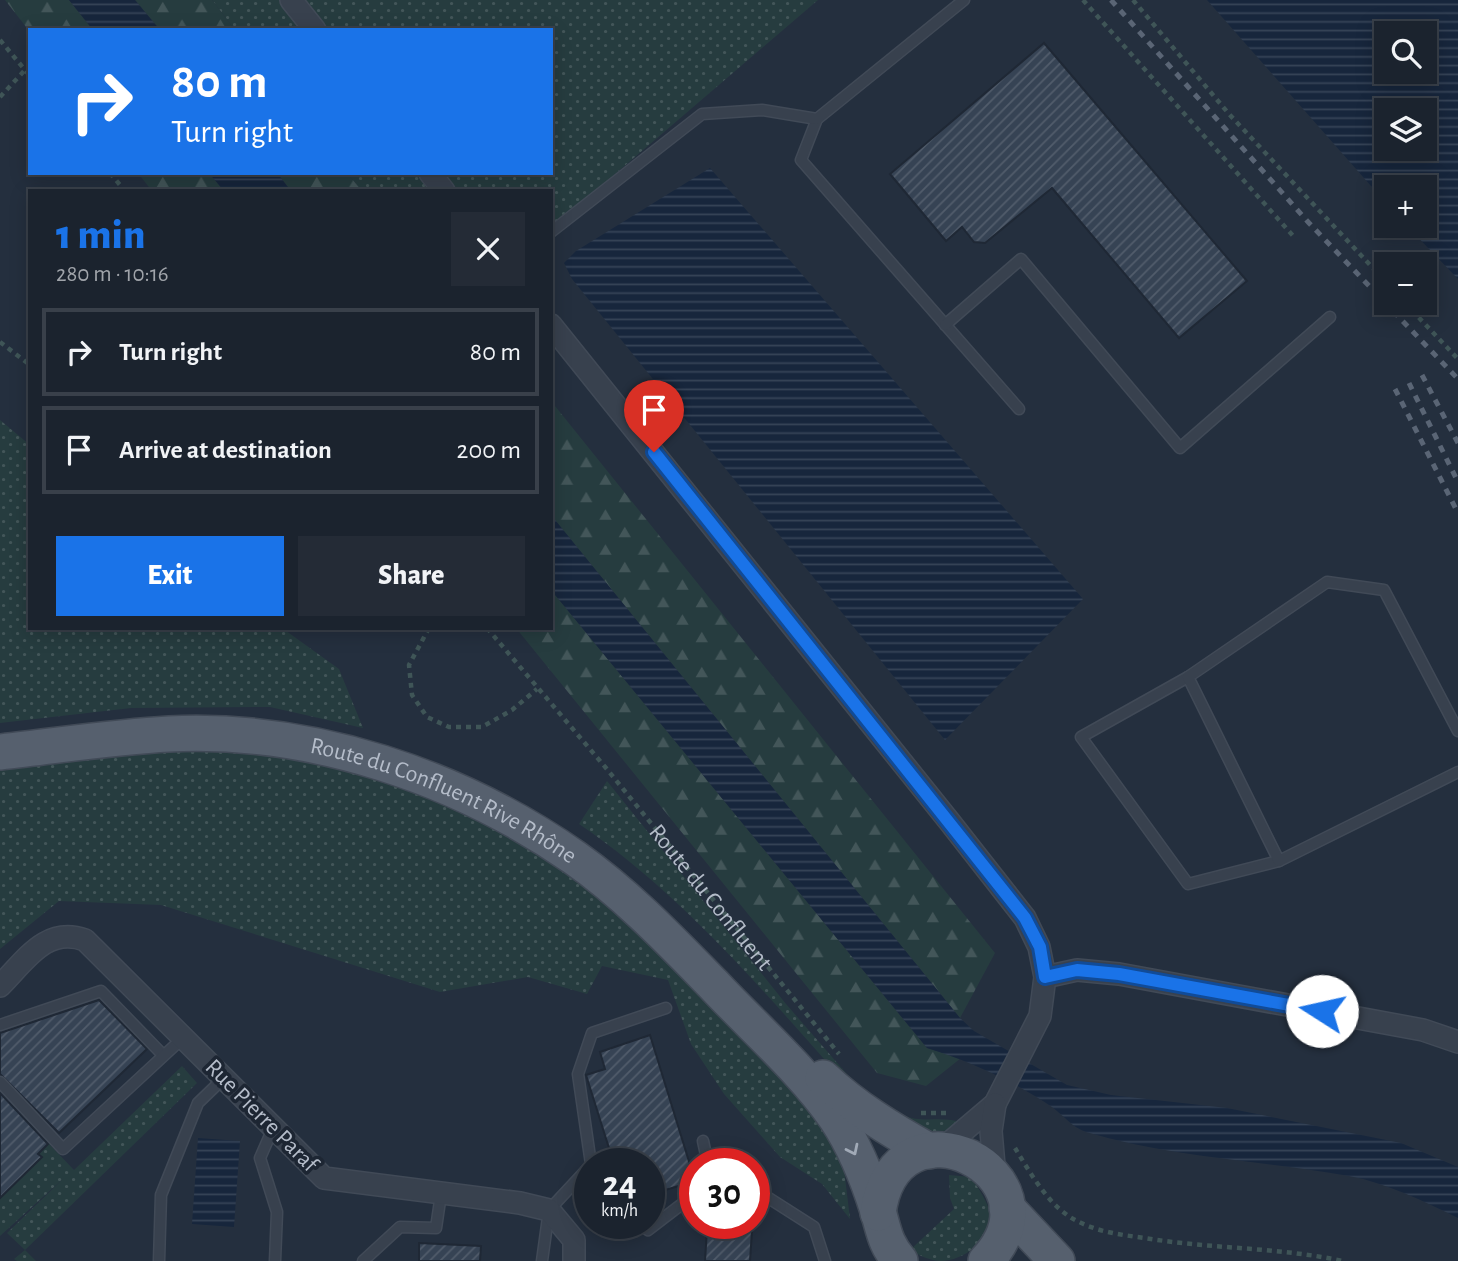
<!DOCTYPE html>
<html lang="en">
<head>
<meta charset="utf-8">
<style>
	:root { --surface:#1b232e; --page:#242b36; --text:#f1f3f6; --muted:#a0a4aa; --line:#39404a; --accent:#1a73e8 }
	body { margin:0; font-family:"Alegreya Sans",sans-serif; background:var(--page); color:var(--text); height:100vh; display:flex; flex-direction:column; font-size:26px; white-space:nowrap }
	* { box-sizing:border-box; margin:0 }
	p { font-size:23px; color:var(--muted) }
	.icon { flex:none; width:38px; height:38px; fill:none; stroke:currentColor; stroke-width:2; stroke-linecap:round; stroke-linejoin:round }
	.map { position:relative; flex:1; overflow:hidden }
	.details { position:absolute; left:28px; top:189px; width:525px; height:441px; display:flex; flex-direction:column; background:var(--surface); border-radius:0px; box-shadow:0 4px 18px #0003,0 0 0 2px var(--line) }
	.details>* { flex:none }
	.top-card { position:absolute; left:28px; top:28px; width:525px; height:147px; border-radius:0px; box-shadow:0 4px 18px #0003,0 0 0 2px var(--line); background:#1a73e8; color:#fff; overflow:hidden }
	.tools { position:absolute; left:1374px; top:21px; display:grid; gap:14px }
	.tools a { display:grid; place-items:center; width:63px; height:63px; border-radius:0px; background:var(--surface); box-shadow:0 4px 18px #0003,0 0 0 2px var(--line); font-size:35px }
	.speed { position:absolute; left:574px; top:1148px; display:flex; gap:14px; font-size:35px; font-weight:700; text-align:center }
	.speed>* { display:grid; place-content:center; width:91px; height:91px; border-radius:50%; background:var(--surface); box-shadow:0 4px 18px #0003,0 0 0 2px var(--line); line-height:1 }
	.speed small { font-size:18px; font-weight:400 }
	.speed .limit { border:10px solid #d22; background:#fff; color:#111 }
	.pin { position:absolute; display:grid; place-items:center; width:60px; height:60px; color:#fff; margin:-72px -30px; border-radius:50% 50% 50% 0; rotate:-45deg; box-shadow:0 0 7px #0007 }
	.pin .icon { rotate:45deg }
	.me { position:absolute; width:77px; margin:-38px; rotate:280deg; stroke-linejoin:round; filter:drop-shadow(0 0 5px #0008) }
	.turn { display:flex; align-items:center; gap:24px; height:147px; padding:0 28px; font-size:32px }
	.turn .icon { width:91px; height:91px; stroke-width:2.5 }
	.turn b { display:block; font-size:49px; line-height:60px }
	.round { display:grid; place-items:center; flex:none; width:74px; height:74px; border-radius:0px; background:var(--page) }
	.overview { display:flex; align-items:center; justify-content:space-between; height:119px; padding:0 28px }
	h1 { font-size:42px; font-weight:800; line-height:52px; color:var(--accent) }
	.cta { display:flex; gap:14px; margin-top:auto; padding:14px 28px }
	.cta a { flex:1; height:80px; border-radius:0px; background:var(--accent); color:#fff; font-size:28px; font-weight:800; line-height:80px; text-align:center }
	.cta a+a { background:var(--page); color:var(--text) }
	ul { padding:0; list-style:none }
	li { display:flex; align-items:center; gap:21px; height:88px; margin:0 14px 10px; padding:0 14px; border:4px solid var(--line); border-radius:0px }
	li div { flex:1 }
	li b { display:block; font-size:26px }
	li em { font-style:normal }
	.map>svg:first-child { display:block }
	.grass { fill:url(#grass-dots) }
	.forest { fill:url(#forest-firs) }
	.water { fill:url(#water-rules); fill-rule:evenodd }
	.building { fill:url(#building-hatch); stroke:#1f2835; stroke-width:2 }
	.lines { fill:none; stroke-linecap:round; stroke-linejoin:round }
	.lane-casing { stroke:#414a57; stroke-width:13 }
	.street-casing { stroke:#414a57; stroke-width:24 }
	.primary-casing { stroke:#414a57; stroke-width:38 }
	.path { stroke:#3f5557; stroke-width:4.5; stroke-dasharray:5 5; stroke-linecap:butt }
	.lane { stroke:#38414e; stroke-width:10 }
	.street { stroke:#38414e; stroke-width:21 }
	.primary { stroke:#56606e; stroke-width:35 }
	.rail { stroke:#5a6575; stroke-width:5; stroke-dasharray:7 7; stroke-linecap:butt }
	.oneway { stroke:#a1aab7 }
	.route-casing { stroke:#114b97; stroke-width:18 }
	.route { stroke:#1a73e8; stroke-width:12 }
	.labels { text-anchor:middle; stroke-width:7; stroke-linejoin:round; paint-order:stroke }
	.street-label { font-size:24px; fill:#b4bcc9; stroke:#1d2633 }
</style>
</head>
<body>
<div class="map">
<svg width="1458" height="1261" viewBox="0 0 1458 1261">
	<defs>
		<pattern id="grass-dots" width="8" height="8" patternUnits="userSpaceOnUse" patternTransform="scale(1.75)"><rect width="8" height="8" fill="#263c3f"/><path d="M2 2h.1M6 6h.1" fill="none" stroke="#435659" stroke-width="1.8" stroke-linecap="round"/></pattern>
		<pattern id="forest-firs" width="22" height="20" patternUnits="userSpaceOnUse" patternTransform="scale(1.75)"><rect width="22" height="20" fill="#263c3f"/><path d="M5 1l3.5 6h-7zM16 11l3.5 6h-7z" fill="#435659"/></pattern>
		<pattern id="water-rules" width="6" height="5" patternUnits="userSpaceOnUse" patternTransform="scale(1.75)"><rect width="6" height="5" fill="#17263c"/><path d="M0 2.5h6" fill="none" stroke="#364457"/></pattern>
		<pattern id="building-hatch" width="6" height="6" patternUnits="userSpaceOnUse" patternTransform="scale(1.75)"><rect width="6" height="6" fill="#364354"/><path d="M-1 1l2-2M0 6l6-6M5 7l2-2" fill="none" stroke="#515c6b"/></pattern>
	</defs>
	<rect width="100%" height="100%" fill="#242f3e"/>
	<g class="grass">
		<polygon points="212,0 818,0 551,229 551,191 362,191 347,173 551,173 551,30 235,30"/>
		<polygon points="0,420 30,445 30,628 282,628 339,669 363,728 270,707 131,708 0,723"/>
		<polygon points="151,749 225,750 304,758 414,789 505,828 616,906 809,1099 844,1169 850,1219 822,1184 780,1157 724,1094 691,1044 668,980 602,966 587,994 528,977 440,992 161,905 59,901 0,949 0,766"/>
		<path d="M607 781 786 1004 859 1088 832 1068C755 981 675 889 579 824Z"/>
		<polygon points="182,1066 197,1083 25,1250 36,1261 17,1261 14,1259 25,1250 7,1233 65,1177 0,1236 0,1198 41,1157 0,1114 0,1093 74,1170"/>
		<path d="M902 1115C922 1124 943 1115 963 1123 932 1139 925 1132 896 1117Z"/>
		<path d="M949 1175 971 1177C978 1188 990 1204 990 1217 991 1240 963 1261 941 1261 930 1261 919 1255 910 1250L954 1209 950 1198Z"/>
	</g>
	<g class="forest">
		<polygon points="5,0 69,0 93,30 30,32"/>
		<polygon points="135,0 212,0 235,30 160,30"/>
		<polygon points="138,173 209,173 224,191 152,191"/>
		<polygon points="277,173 347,173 362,191 291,191"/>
		<polygon points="551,401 995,953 960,1018 551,515"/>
		<polygon points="551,590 927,1048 961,1058 926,1086 877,1073 516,628 551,628"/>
	</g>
	<g class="water">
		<polygon points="69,0 135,0 160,30 93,30"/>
		<path d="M1207 0H1458V279L1407 226H1424V187H1386V203ZM1424 33V72H1386V33ZM1424 110V149H1386V110Z"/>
		<polygon points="710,168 1083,599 945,740 572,279 564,263 576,251"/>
		<polygon points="209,173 277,173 291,191 224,191"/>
		<path d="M551 515 960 1018 974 1031 1067 1085 1111 1095 1227 1108 1401 1143 1458 1167V1218C1423 1201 1387 1183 1349 1176 1261 1160 1172 1158 1086 1132 1073 1128 1063 1115 1052 1107 1015 1082 970 1061 927 1048L551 590Z"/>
		<polygon points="198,1138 240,1141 234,1227 192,1224"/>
	</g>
	<g class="building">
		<polygon points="1044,43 1247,281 1179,338 1052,188 985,243 974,242 962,227 946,241 890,174"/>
		<polygon points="99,1000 147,1049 59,1133 0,1074 0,1033"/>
		<polygon points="650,1035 695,1181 649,1195 649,1164 614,1164 586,1075 605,1069 600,1052"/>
		<polygon points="0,1093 48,1144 38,1154 42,1157 0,1198"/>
		<polygon points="724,1223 733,1223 752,1231 750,1261 705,1261 707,1229"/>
		<polygon points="419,1243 481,1246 480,1261 419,1261"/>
	</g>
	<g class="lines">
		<g class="lane-casing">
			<g id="lane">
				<polyline points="817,119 801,160 1019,409"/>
				<polyline points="551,232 702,114 762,110 817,119 964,0"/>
				<polyline points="945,325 1021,259 1180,448 1330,317"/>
				<polyline points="1188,677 1081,737 1188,884 1279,861"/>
				<polyline points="1458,731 1384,590 1327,582 1188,677 1279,861 1458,772"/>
				<polyline points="0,1025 101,991 163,1055"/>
				<polyline points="0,1082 63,1149 184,1037"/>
				<polyline points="274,1126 260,1158 277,1212 275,1261"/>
				<polyline points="703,1141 708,1164"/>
				<polyline points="591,1164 578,1074 592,1033 666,1008"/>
				<polyline points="767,1197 814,1227 825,1261"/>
				<polyline points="639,1223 648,1230 695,1194"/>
				<polyline points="159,1261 161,1195 198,1103 225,1077"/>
				<polyline points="363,1261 400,1227 436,1228 441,1194"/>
				<polyline points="542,1261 549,1210 590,1166"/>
			</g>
		</g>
		<g class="street-casing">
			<g id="street">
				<polyline points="291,0 315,30"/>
				<polyline points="430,173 444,191"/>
				<polyline points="551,325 949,821 1025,918 1039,947 1045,977 1040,1016 995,1104 942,1149"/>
				<polyline points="1045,977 1077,970 1119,974 1423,1030 1458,1042"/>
				<path d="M0 986C26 960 46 926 85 940L324 1178 520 1203 549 1210 574 1240V1261"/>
				<polyline points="995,1104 991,1131 995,1177"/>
			</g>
		</g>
		<g class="primary-casing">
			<g id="primary">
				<path id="s2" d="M0 752C56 746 113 737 169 734 312 727 459 777 575 858 626 894 669 939 713 984 753 1027 802 1069 836 1118 854 1145 868 1179 878 1211 884 1231 885 1244 900 1261"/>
				<path d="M823 1078C855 1108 891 1130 929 1151"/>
				<polyline points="1007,1208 1057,1261"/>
				<path d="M878 1213C895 1087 1068 1174 986 1261"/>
			</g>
		</g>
		<g class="path">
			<polyline points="1083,0 1295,238"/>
			<polyline points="1133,0 1229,114 1386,282"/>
			<polyline points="0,40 30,76"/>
			<polyline points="0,97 25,70"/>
			<polyline points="110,173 125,191"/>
			<polyline points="1405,303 1458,359"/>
			<polyline points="0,342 30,365"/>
			<polyline points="429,628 409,665 412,695 427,717 449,727 482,727 512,710 537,689"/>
			<path id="s1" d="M487 628 606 768 839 1054"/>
			<polyline points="921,1113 950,1113"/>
			<path d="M1015 1148C1031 1174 1049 1207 1077 1221 1098 1232 1122 1235 1145 1238 1210 1249 1278 1247 1343 1261"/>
		</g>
		<use href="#lane" class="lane"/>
		<use href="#street" class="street"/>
		<use href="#primary" class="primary"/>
		<g class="rail">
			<polyline points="1111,0 1309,223 1458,379"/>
			<polyline points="1422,375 1458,443"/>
			<polyline points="1409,383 1458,482"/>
			<polyline points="1395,389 1458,513"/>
		</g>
	</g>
	<defs><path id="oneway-chevron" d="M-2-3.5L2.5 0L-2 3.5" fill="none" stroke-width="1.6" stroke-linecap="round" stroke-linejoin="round" transform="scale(1.75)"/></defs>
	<use class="oneway" href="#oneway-chevron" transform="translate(853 1150) rotate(64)"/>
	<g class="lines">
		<g class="route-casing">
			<polyline id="route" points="654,452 1025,918 1040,947 1045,977 1077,970 1119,974 1322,1011"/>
		</g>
		<use href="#route" class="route"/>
	</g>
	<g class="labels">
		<g class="street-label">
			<text dy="8" stroke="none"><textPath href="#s2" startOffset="457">Route du Confluent Rive Rhône</textPath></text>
			<text dy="8" stroke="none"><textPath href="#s1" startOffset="350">Route du Confluent</textPath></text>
			<text transform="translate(262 1115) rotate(45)" y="8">Rue Pierre Paraf</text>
		</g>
	</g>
</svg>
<div class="tools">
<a><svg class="icon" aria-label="search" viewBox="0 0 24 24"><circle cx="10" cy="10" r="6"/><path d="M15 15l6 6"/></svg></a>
<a><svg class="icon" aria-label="layers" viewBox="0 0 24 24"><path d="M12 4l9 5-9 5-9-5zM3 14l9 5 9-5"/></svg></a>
<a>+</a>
<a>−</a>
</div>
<div class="speed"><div>24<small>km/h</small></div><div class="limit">30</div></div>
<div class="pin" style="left:654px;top:452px;background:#d93025"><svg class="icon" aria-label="arrive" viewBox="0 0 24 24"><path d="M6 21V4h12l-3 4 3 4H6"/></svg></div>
<svg class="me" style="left:1322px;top:1011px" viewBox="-20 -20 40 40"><circle r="19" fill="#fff"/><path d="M0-13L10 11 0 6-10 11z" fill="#1a73e8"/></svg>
<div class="top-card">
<div class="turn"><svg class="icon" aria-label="right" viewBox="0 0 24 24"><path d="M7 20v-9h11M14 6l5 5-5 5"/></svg><div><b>80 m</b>Turn right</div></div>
</div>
<section class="details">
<div class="overview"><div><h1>1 min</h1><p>280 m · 10:16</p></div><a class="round"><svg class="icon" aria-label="close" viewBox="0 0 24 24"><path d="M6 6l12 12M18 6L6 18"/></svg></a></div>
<ul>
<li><svg class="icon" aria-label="right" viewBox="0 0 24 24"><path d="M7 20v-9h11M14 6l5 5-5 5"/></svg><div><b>Turn right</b></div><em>80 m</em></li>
<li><svg class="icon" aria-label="arrive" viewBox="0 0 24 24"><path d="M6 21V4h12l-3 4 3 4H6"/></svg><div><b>Arrive at destination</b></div><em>200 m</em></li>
</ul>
<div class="cta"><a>Exit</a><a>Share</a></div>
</section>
</div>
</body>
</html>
